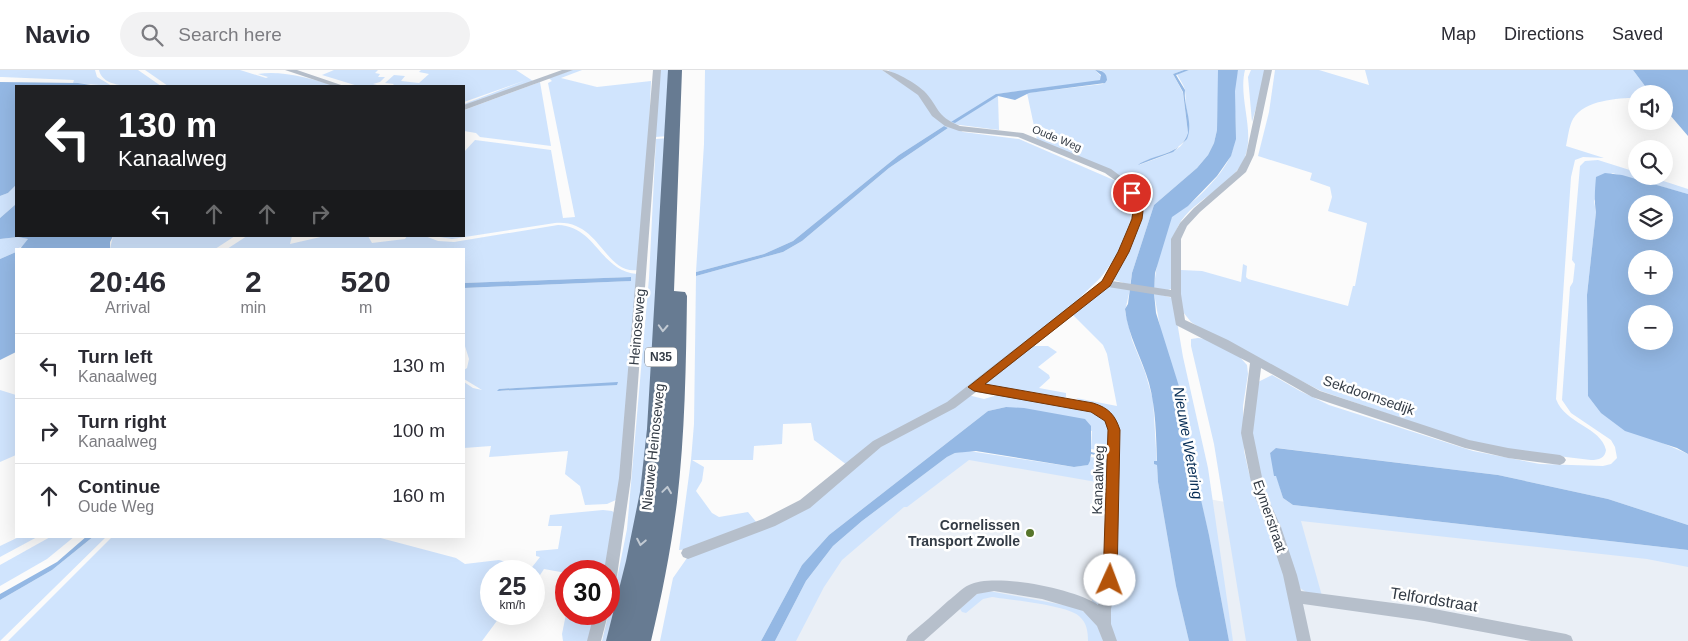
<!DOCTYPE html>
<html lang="en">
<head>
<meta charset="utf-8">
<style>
	:root { --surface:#fff; --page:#f2f2f3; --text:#2b2b33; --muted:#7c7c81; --line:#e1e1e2 }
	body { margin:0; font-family:Arial,sans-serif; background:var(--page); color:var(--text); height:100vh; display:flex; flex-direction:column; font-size:19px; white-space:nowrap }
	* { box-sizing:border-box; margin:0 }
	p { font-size:16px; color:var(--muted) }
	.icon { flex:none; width:28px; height:28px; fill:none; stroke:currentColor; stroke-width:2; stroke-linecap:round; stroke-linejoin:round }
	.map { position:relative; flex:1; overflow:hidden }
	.sheet { position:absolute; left:15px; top:178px; width:450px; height:290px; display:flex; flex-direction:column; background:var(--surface); border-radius:0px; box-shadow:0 5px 20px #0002 }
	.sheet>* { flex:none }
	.hud { position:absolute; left:15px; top:15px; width:450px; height:152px; border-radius:0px; box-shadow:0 5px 20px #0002; background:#202124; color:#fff; overflow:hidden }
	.buttons { position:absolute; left:1628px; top:15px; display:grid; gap:10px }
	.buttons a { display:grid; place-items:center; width:45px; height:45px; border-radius:50%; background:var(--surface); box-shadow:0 5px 20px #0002; font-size:25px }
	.speed { position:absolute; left:480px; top:490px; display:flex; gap:10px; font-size:25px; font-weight:700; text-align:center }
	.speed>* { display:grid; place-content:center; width:65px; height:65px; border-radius:50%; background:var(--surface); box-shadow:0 5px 20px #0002; line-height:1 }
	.speed small { font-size:12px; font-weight:400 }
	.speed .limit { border:8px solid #d22; background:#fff; color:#111 }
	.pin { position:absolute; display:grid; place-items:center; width:42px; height:42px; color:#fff; margin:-21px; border:2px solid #fff; border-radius:50%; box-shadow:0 1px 5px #0007 }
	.me { position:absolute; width:55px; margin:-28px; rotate:2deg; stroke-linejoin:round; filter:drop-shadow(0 0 4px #0008) }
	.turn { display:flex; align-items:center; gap:18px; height:105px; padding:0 20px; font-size:22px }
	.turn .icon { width:65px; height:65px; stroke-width:2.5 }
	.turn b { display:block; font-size:35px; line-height:42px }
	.lanes { display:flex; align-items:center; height:48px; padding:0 20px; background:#0003; justify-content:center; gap:25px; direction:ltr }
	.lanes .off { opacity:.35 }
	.eta { display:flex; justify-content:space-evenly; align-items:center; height:85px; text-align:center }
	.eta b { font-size:30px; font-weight:800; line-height:35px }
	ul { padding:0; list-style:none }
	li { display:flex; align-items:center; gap:15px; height:65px; padding:0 20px; border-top:1px solid var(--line) }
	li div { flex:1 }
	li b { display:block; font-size:19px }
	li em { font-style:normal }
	header { display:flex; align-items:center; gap:30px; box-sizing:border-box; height:70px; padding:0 25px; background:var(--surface); border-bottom:1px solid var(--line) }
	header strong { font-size:24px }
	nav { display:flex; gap:28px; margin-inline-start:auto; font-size:18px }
	.search { width:350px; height:45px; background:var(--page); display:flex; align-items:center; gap:12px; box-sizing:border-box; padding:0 18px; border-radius:28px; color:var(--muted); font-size:19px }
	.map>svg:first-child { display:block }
	.built { fill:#eaeff6 }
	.green { fill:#d0e4fd; fill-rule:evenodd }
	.water { fill:#94b8e4; fill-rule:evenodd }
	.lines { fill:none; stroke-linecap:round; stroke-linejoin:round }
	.street { fill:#b6bfcb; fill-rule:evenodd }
	.highway { fill:#677b92; fill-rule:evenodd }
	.oneway { stroke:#c2cad3 }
	.route { fill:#b45309; stroke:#753606 }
	.poi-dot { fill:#57752b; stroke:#fff; stroke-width:2 }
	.labels { text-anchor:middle; stroke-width:5; stroke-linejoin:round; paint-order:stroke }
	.far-street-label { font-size:11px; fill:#333b45; stroke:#fff }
	.shield { fill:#fff; stroke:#70767d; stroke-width:1 }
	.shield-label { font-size:12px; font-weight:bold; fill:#333b45 }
	.street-label { font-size:14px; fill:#333b45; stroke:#fff }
	.poi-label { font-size:14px; font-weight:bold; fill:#333b45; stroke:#fff; text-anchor:end }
	.water-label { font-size:15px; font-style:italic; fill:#072d55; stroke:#fff }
	.near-street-label { font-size:16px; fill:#333b45; stroke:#fff }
</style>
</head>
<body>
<header>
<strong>Navio</strong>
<div class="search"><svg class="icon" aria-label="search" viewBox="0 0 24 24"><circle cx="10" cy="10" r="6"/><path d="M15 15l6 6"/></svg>Search here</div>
<nav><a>Map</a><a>Directions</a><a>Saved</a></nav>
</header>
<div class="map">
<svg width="1688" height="571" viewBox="0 0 1688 571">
	<rect width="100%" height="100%" fill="#fbfbfb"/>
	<polygon class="built" points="964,386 1254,437 1688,485 1688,571 790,571 830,496"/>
	<g class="green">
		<polygon points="0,0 95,0 97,7 112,16 73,13 74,10 2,7 0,7"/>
		<path d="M99 0H138L161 16C145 16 103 21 99 0Z"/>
		<path d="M145 0H240L266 8 279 2 268 7 258 4C282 0 312 9 336 16H168Z"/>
		<polygon points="334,0 378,0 375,3 380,4 378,7 385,7 380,12 373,14 377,15 376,16 358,16 322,5"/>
		<polygon points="421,0 516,0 533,11 464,37 464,34 526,10 464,32 464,16 392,16 394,14 385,13 394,5 405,6 401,11 419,13 429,4 419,2"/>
		<path d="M572 0H582L561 8 597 17 651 11 649 59 637 200C604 204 600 149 555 153L452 169 434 166H464V82L475 70 551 80 563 148 575 147 548 13 552 11 549 8Z"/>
		<polygon points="659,0 672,0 669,66 655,67"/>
		<path d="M705 0H882L918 24 931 43 963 62 1019 69 1116 111 1126 119 1122 131 1131 132C1134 157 1116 189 1101 207 1089 220 1080 225 1069 241L959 327 847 395 814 370 811 353 783 354 782 374 754 376 753 390H692L704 397 702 411 696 421 712 443 719 447 748 442 757 453 690 479 679 480 691 390 694 354 696 206 783 182 802 171 889 98 948 58 944 56 899 85 793 171 764 184 696 202 704 74Z"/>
		<polygon points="888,0 1095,0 1102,7 1100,10 1092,12 996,24 998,26 999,60 952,54 943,49 923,23"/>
		<path d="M1101 0H1184L1173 4 1183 23 1188 63C1181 85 1153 84 1139 95 1173 82 1197 80 1186 36 1185 31 1186 26 1185 21 1185 16 1179 9 1177 4L1189 0H1219L1217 60 1214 73 1208 85 1197 98 1154 135 1132 203 1130 215 1111 209 1139 146 1126 111 1037 70 1027 23 1103 14 1107 8Z"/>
		<path d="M1238 0H1245C1238 28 1255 60 1245 87 1233 119 1187 130 1176 161 1171 173 1173 204 1173 218L1168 220 1154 219C1155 202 1162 161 1171 148 1175 142 1182 140 1187 136 1201 126 1223 103 1230 87 1243 57 1228 29 1238 0Z"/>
		<polygon points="1251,0 1264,0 1264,10 1252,52 1248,7"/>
		<path d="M1275 0H1319L1369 15 1365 0H1633L1651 24H1636V28C1618 28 1584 30 1573 49 1569 56 1568 67 1566 76L1604 88 1583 87 1575 90 1571 107 1556 329C1565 354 1601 357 1606 380 1605 388 1599 390 1591 390L1499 379 1447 364 1321 321 1209 264 1191 252 1183 242 1180 221 1181 200 1202 201 1241 212 1243 194 1247 196 1246 207 1248 209 1348 236 1353 216H1355L1367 153 1328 141 1332 127 1330 117 1310 110 1312 103 1258 86 1269 42Z"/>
		<polygon points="540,12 551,76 480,67 476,63 464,61 464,40"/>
		<polygon points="669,68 651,371 612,571 602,571 618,504 627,459 649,208 656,69"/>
		<polygon points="1598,90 1636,102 1636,106 1648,106 1688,119 1688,124 1612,103 1594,131 1596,142 1587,225 1588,326 1658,371 1688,384 1688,455 1608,429 1498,405 1277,378 1270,383 1283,428 1293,435 1688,480 1688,497 1647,489 1301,451 1322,526 1306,522 1300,518 1264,422 1252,368 1258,312 1272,305 1300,321 1329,335 1473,381 1540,394 1603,396 1611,394 1617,388 1615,377 1611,370 1571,343 1562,330 1570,217 1573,212 1575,194 1572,190 1580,96 1585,91"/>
		<polygon points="16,115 16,134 0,148 0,126 8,123"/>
		<path d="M558 155C596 156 600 201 637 204L618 429 607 434 585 435 580 416 565 404 568 381 489 387 491 376 464 378V312L473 318 482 320 464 309V300L467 298 469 289 464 273V218L630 211 631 207 464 213V179H227L247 166H292L290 174 325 166H368L372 173 405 169 407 166H425L438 171 454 172ZM617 313V314L501 321 499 319Z"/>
		<polygon points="113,166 218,167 235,166 215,179 110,179"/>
		<polygon points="18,167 28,169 24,176 16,179 16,182 0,189 0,169"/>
		<polygon points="1109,216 1130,219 1125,241 1132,270 1145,302 1153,330 1158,412 1176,516 1189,571 1116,571 1110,552 1117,356 1076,328 1117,336 1107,284 1103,275 1072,244"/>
		<polygon points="1154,223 1173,228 1183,287 1208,398 1233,571 1229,571 1209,465 1193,398 1197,398 1193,395 1183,329 1161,263"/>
		<polygon points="1198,268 1207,269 1237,284 1247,295 1248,304 1243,336 1244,381 1249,403 1282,498 1298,571 1246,571 1214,374 1191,276 1191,269"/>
		<polygon points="1030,276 1048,276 1057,282 1038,297 1049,305 1050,308 1039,318 1066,323 1066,327 1061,329 985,316 984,311"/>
		<polygon points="0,320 16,325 16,385 0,392"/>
		<polygon points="968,325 984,329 994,326 1017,326 1092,340 1109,353 1110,382 1091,379 1092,361 1006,337 988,341 829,465 802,495 761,571 660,571 673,508 687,488 769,456 865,386"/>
		<polygon points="969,381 1074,397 1087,395 1091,387 1110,390 1107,508 1098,538 1092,532 1093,516 1095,514 1095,505 1104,506 1108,414 969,390 907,437 904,437 842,490 824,517 796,571 775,571 806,511 833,476 862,451 947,387 955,383"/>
		<polygon points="603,440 612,441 617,445 607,501 566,503 544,499 534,514 534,501 529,501 540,487 536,486 536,481 558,479 562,456 548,456 550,445"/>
		<polygon points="21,466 39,466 0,487 0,476"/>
		<polygon points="52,466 75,466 47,489 0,516 0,495"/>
		<polygon points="94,466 107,466 0,571 0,530 52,500"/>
		<polygon points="113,466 373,466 456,488 465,494 499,490 518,495 514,501 491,501 491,544 502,544 482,571 8,571"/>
		<path d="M989 521 1079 538 1096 552 1103 571H1088C1088 562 1087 553 1079 546 1067 535 1011 530 992 527L983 529 966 543 962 542 960 539 977 524Z"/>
		<polygon points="566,544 597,544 590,571 563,571 562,564"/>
	</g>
	<g class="water">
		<path d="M1095 0C1102 0 1107 3 1107 10L1105 13 1029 23 1015 30 998 26 955 53 951 52 996 24 1100 10 1101 5Z"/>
		<path d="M1184 0H1189L1176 5 1185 20C1183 35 1194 53 1187 69L1173 82 1138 95C1152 84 1181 86 1188 63L1183 22 1173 4Z"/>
		<path d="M1218 0H1238L1235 21 1236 69 1231 86 1217 106 1188 136 1172 147 1155 203 1154 223 1156 243 1183 329 1193 395 1196 396 1197 398 1194 399 1209 465 1229 571H1189L1176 516 1158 412 1157 395 1154 394V391H1157C1156 366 1156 339 1149 313 1142 288 1128 266 1125 239L1128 234 1132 203 1154 135 1197 98 1208 85 1214 73 1217 60Z"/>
		<polygon points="1633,0 1688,0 1688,66 1664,38 1664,24 1651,24"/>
		<polygon points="0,12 78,13 97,16 16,16 16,115 8,123 0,126"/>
		<polygon points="944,56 948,58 889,98 802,171 783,182 696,206 696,202 764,184 793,171 899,85"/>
		<path d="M1605 103 1622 105 1688 124V384L1677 378 1625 361 1601 343 1588 326 1587 225 1596 142C1594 130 1595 119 1596 107ZM1636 134H1664V161H1636ZM1636 189H1664V216H1636ZM1636 244H1664V271H1636Z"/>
		<polygon points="16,134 16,166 113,166 110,172 110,179 20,179 28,169 18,167 0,169 0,148"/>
		<polygon points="16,182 16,282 0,290 0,189"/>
		<polygon points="631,207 631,211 464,218 464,213"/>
		<polygon points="618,312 617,315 497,321 499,319"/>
		<polygon points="1006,337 1024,338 1085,349 1091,356 1091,382 1095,383 1095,385 1091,384 1090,391 1088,395 1074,397 976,381 955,383 947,387 862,451 833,476 806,511 775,571 761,571 802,495 829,465 988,341"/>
		<polygon points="1276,378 1498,405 1608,429 1688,455 1688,480 1293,435 1283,428 1276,406 1274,406 1270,383"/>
		<polygon points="87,466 94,466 52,500 0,530 0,524 57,492"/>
	</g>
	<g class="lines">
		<g class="street">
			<polygon points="285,0 297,0 344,16 333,16"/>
			<polygon points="562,0 573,0 464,40 464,35"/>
			<polygon points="653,0 661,0 631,408 616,513 614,517 609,519 609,501 604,501 619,408"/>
			<path d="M882 0C894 0 915 13 924 21 939 36 935 46 960 56L1023 63 1111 99 1130 113 1143 141 1135 168 1112 211 1171 220V169L1180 153 1194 138 1237 101 1246 85 1264 0H1272L1254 85 1246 102 1200 142 1187 156 1181 169V224L1185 250 1228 270 1320 321 1469 370 1508 378 1560 385 1564 387 1566 390 1564 393 1560 395 1508 388 1465 378 1312 327 1261 298 1253 363 1265 422 1281 457 1297 505 1301 521 1424 537 1566 564 1571 566 1573 571H1531L1424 551 1303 534 1311 571H1297L1283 505 1267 457 1253 422 1241 363 1250 293 1176 255 1171 227 1108 217 985 315 1093 334C1107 338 1117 345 1120 360L1117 510 1111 539V554L1117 571H1103L1097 556 1083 541 1042 529 994 521 977 524 924 571H906L908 566C921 555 935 543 948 531 955 526 962 518 969 515 993 502 1076 519 1098 535L1103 510 1108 360 1103 349 1091 342 976 322 955 338 881 377 810 438 775 456 688 489 683 487 681 483 683 479 765 448 800 430 873 371 947 332 1102 211 1125 168 1133 141 1123 116 1105 103 1018 67 959 61 945 56 932 46 918 25Z"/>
			<polygon points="594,544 608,544 601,571 587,571"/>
		</g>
		<path class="highway" d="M668 0H682L674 221 685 222 687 226C686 295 685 364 677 432 671 479 662 525 651 571H606L626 491 640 422 647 359Z"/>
	</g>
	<defs><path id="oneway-chevron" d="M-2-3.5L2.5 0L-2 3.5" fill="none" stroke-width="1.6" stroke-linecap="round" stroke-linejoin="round" transform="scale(1.25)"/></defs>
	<g class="oneway">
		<use href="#oneway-chevron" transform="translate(663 258) rotate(93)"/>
		<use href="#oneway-chevron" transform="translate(667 420) rotate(-82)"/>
		<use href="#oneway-chevron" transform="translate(641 472) rotate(101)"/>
	</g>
	<path class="route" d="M1132 120 1136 123 1143 141 1142 149 1129 182 1110 216 985 314 1093 333C1109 338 1115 345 1120 360L1117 510 1115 515 1110 516 1105 515 1103 510 1108 360 1105 351 1091 342 974 321 968 317 1102 211 1118 182 1132 149 1133 141 1127 123Z"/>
	<circle class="poi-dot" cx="1030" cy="463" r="5"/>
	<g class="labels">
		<g class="far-street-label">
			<text transform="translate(1057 68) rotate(22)" y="4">Oude Weg</text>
		</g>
		<rect class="shield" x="645" y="277.5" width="32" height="19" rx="4"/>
		<g class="shield-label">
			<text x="661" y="291">N35</text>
		</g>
		<g class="street-label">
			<text transform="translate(637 257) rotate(-85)" y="5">Heinoseweg</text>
			<text transform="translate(1369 325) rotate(19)" y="5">Sekdoornsedijk</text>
			<text transform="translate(653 377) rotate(-84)" y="5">Nieuwe Heinoseweg</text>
			<text transform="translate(1098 410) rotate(-88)" y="5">Kanaalweg</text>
			<text transform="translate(1270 446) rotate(71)" y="5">Eymerstraat</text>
		</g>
		<g class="poi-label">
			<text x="1020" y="460">Cornelissen<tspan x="1020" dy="16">Transport Zwolle</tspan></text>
		</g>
		<g class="water-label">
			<text transform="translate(1188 373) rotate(80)" y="5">Nieuwe Wetering</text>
		</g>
		<g class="near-street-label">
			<text transform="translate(1434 529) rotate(9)" y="6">Telfordstraat</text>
		</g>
	</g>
</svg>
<div class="buttons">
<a><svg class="icon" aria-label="sound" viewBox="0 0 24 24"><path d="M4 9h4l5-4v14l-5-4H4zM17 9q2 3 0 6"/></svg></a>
<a><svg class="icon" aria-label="search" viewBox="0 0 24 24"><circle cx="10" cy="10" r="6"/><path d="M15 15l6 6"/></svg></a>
<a><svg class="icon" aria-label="layers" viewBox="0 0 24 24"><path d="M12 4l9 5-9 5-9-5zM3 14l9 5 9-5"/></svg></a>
<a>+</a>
<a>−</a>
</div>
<div class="speed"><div>25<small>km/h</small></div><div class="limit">30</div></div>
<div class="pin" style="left:1132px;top:123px;background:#d93025"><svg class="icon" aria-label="arrive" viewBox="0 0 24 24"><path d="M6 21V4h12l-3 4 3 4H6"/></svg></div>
<svg class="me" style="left:1110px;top:510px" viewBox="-20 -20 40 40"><circle r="19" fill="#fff"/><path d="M0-13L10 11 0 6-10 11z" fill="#b45309"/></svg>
<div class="hud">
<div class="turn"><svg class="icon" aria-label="left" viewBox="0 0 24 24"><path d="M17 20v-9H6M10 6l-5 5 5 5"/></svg><div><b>130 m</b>Kanaalweg</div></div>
<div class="lanes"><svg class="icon" aria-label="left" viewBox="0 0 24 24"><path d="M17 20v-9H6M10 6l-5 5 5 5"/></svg><svg class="icon off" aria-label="ahead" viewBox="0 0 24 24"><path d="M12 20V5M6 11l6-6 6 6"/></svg><svg class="icon off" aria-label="ahead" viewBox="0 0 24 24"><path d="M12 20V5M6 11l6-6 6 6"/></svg><svg class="icon off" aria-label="right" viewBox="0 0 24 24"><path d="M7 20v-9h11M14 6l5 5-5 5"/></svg></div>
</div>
<section class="sheet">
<div class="eta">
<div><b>20:46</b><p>Arrival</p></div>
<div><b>2</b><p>min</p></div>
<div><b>520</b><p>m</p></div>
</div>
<ul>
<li><svg class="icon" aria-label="left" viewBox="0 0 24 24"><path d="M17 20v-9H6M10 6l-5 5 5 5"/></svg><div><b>Turn left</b><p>Kanaalweg</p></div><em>130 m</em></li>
<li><svg class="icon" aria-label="right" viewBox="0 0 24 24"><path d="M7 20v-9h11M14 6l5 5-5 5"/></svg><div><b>Turn right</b><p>Kanaalweg</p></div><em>100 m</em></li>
<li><svg class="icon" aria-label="ahead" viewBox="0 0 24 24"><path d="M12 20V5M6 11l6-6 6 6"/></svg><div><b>Continue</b><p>Oude Weg</p></div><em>160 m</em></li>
</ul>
</section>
</div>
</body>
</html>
